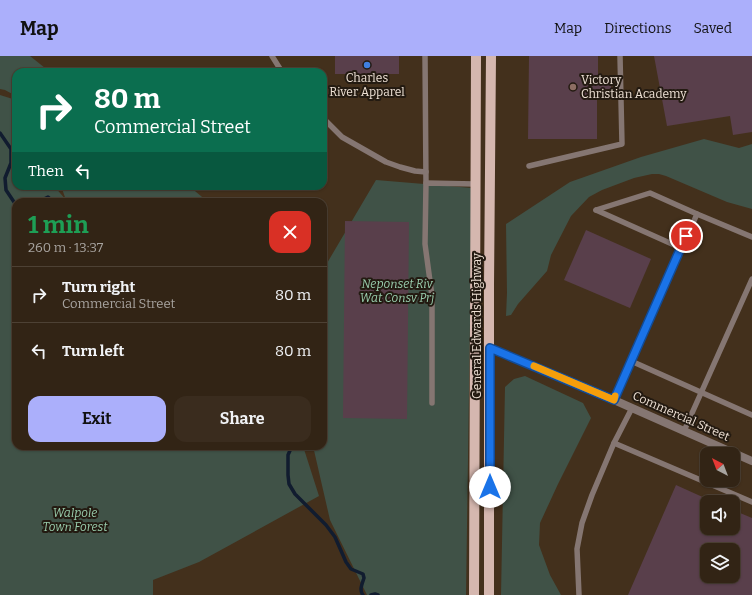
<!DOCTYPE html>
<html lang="en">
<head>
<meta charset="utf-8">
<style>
	:root { --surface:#322415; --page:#3a2c1e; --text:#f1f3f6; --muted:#a8a4a0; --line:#4d4134; --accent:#abaffb }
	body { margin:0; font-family:Bitter,serif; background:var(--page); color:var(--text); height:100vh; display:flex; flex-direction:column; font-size:15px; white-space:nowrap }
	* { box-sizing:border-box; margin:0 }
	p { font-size:13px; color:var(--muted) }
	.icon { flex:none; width:22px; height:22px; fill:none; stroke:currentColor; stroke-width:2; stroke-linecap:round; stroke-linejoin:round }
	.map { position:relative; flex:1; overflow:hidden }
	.sheet { position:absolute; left:12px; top:142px; width:315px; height:252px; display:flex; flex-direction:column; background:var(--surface); border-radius:12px; box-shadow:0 1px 3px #0004,0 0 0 1px var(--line) }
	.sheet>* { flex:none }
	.hud { position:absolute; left:12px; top:12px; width:315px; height:122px; border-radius:12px; box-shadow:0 1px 3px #0004,0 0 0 1px var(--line); background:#0b6e4f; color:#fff; overflow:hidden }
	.needle { width:26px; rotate:318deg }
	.controls { position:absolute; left:700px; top:391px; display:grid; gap:8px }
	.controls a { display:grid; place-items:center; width:40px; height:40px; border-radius:8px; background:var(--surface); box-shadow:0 1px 3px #0004,0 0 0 1px var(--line); font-size:20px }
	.pin { position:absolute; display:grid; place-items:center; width:34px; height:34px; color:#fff; margin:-17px; border:2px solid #fff; border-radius:50%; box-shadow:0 1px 4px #0007 }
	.me { position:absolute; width:44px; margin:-22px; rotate:0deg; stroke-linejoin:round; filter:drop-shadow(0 0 3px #0008) }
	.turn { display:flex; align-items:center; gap:14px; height:84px; padding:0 16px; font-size:18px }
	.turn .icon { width:52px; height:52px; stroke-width:2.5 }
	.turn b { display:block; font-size:28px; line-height:34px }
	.then { display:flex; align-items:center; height:38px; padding:0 16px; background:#0003; gap:8px; font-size:15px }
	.round { display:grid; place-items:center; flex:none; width:42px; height:42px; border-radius:12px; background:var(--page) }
	.summary { display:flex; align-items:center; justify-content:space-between; height:68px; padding:0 16px }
	h1 { font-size:24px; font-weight:700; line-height:30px; color:#1e9e55 }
	.primary-button { display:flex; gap:8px; margin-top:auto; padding:8px 16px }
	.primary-button a { flex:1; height:46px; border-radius:12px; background:var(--accent); color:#111; font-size:16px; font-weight:700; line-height:46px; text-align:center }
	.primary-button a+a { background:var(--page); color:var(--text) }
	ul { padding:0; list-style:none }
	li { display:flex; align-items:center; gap:12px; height:56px; padding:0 16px; border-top:1px solid var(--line) }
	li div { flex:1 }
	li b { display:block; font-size:15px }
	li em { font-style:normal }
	header { display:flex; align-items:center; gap:24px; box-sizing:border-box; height:56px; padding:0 20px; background:var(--accent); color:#111 }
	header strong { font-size:19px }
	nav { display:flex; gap:22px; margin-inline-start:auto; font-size:14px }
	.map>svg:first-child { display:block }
	.green { fill:#405247 }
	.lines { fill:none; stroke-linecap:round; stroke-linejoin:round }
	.stream { stroke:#111c2f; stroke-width:3.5 }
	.building { fill:#593f4b; fill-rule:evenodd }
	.lane { stroke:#857672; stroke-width:5.5 }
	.street { stroke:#857672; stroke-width:8 }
	.primary { stroke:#d5b7af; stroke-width:10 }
	.route-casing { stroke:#114b97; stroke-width:10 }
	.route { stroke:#1a73e8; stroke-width:7 }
	.slow { stroke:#f59e0b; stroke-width:7 }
	.shop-dot { fill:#3f7fe0; stroke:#231a11; stroke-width:1.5 }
	.education-dot { fill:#8d6e63; stroke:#231a11; stroke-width:1.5 }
	.labels { text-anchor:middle; stroke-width:4; stroke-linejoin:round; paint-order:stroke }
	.poi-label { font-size:12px; fill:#eee1d5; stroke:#231a11 }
	.park-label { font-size:12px; font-style:italic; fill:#99cdad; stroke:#231a11 }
	.street-label { font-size:12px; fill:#eee1d5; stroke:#231a11 }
</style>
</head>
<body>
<header>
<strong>Map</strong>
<nav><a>Map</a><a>Directions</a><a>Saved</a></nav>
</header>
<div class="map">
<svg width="752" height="539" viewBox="0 0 752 539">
	<rect width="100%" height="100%" fill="#43301c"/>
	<g class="green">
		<polygon points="0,0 30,0 50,16 16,16 16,40 5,34 0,33"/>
		<polygon points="0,39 16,44 16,130 54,130 66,144 61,130 189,130 208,146 16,146 16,390 303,390 319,440 199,506 153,524 153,539 0,539"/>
		<polygon points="704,83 739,92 752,88 752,153 727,146 666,120 659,118 652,118 634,122 602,134 589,141 571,160 551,199 547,215 518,248 511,259 506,260 507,237 506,168 570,126 641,101"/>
		<polygon points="376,124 472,132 466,539 367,539 330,464 313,390 323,390 323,214"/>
		<polygon points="525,320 583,347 591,362 558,428 540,467 539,489 550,519 561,539 501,539 505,331 514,323"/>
	</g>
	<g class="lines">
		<g class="stream">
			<polyline points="0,77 11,93 11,107 5,122 6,134 16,149"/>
			<polyline points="39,146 40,145 48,141 54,146"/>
			<path d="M292 390 288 399V419L289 428 295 438 326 469 335 481 346 506 351 513 363 518 364 522C362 528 359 534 363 539"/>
			<polyline points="371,539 375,538 378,539"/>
		</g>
	</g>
	<g class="building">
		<rect x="335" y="0" width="64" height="18"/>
		<polygon points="529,0 598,0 598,21 611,22 611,33 597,33 597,83 528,83"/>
		<polygon points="654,0 752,0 752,76 733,79 730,60 667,70"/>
		<polygon points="345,165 409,166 407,363 343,362"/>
		<polygon points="586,174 651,203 630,252 564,224"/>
		<path d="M676 429 707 443V472H733V454L752 462V539H628ZM707 494H733V520H707Z"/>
	</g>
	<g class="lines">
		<g class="lane">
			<polyline points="272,0 282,16"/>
			<polyline points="425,0 426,127"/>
			<polyline points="323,62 342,81 386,106 400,111 415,115 426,116"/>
			<polyline points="529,110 622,88 620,0"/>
			<polyline points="596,154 650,137 697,158 614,344"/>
			<polyline points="596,154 681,192"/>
			<polyline points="697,158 752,181"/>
			<polyline points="631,305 752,359"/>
			<polyline points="432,347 432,240 425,188 426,127 475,128"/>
			<polyline points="684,375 752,223"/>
			<polyline points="614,387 752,446"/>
			<polyline points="579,539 577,493 582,467 592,439 614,387 632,352"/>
		</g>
		<polyline class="street" points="490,292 614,344 632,352 752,405"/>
		<g class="primary">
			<polyline points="474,539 476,0"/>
			<polyline points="489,539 489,229 491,0"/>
		</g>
	</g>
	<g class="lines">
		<g class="route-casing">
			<polyline id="route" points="490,431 490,292 614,344 686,180"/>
		</g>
		<use href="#route" class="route"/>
		<polyline class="slow" points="534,310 614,344 615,340"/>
	</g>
	<circle class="shop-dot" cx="367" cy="9" r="4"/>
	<circle class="education-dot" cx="573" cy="31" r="4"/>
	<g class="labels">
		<g class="poi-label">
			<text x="367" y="26">Charles<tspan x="367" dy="14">River Apparel</tspan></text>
			<text x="581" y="28" text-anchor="start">Victory<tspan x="581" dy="14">Christian Academy</tspan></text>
		</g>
		<g class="park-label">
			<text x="397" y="232">Neponset Riv<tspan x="397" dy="14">Wat Consv Prj</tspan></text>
			<text x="75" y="461">Walpole<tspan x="75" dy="14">Town Forest</tspan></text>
		</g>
		<g class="street-label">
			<text transform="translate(477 270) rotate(-90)" y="4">General Edwards Highway</text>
			<text transform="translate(681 360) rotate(24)" y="4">Commercial Street</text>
		</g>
	</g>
</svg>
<div class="controls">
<a><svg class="needle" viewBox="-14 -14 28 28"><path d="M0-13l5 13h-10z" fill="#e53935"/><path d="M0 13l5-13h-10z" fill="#a8a4a0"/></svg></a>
<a><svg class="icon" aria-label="sound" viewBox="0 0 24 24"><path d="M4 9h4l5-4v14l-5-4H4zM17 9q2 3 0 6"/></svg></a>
<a><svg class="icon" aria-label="layers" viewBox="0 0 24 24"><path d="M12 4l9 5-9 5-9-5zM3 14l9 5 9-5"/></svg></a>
</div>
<div class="pin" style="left:686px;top:180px;background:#d93025"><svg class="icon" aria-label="arrive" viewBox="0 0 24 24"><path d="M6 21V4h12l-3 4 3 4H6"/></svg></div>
<svg class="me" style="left:490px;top:431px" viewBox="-20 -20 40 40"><circle r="19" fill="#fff"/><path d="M0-13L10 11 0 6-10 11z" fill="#1a73e8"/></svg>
<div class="hud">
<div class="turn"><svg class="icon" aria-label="right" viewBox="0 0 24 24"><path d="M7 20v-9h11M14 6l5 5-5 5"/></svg><div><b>80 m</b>Commercial Street</div></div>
<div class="then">Then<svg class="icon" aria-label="left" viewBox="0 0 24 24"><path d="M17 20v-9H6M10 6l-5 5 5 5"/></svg></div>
</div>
<section class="sheet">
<div class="summary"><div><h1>1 min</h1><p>260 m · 13:37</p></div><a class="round" style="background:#d93025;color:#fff"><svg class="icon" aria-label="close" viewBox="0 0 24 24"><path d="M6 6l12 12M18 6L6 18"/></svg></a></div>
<ul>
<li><svg class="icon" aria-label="right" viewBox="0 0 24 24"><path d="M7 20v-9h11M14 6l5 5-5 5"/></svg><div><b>Turn right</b><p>Commercial Street</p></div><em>80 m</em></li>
<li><svg class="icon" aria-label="left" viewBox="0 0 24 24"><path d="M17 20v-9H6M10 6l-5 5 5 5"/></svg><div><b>Turn left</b></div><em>80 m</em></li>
</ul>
<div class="primary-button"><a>Exit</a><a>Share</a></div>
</section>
</div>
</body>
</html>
